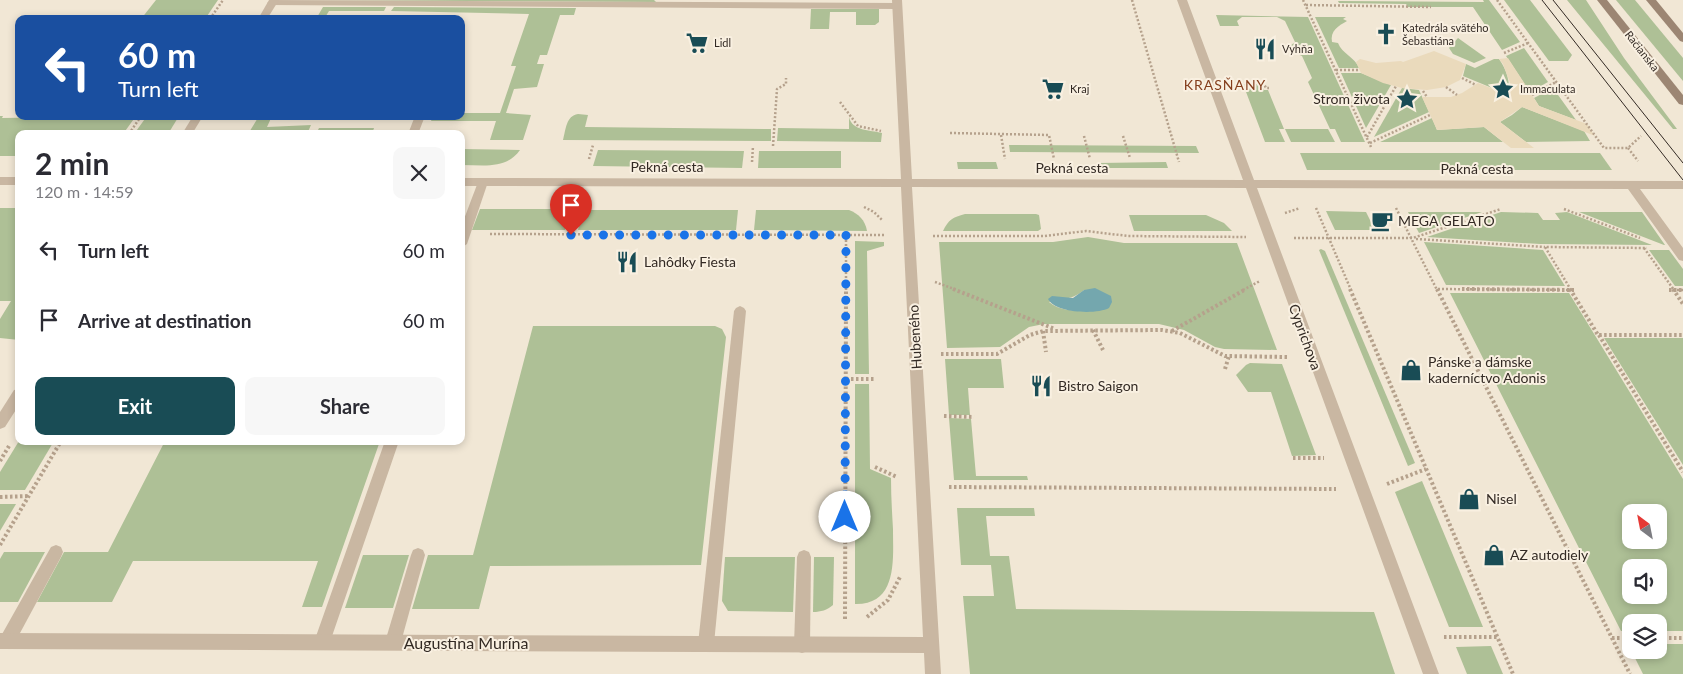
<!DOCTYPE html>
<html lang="en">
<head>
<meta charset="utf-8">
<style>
	:root { --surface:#fff; --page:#f7f7f7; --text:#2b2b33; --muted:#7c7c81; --accent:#194c55 }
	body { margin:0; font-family:Lato,sans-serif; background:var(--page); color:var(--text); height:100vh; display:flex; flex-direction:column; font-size:19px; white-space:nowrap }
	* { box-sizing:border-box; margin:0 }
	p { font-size:16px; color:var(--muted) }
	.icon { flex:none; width:28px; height:28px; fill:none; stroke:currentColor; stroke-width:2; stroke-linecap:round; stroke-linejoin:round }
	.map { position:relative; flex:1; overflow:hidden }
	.side { position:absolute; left:15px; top:130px; width:450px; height:315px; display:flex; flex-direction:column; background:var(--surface); border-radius:10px; box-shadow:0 2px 8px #0003 }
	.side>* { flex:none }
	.hud { position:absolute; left:15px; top:15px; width:450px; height:105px; border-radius:10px; box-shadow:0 2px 8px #0003; background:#1a4fa0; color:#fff; overflow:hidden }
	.needle { width:32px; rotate:328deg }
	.tools { position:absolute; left:1622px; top:504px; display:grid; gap:10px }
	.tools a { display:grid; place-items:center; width:45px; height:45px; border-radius:10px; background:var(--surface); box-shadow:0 2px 8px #0003; font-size:25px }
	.pin { position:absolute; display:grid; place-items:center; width:42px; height:42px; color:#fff; margin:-51px -21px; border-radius:50% 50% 50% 0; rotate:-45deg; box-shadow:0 0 5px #0007 }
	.pin .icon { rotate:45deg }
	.me { position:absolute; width:55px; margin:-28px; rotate:0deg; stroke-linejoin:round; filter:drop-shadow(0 0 4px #0008) }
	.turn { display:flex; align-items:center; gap:18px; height:105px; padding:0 20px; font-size:22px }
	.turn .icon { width:65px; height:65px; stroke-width:2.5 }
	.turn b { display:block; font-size:35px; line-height:42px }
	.round { display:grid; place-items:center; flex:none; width:52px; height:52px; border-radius:10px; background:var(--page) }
	.overview { display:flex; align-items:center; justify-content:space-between; height:85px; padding:0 20px }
	h1 { font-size:30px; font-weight:700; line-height:38px }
	.button { display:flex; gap:10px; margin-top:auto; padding:10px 20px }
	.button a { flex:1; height:58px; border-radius:10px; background:var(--accent); color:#fff; font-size:20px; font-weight:700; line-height:58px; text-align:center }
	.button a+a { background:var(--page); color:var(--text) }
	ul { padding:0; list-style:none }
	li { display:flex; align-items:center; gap:15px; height:70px; padding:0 20px }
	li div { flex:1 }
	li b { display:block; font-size:19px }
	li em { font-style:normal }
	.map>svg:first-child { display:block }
	.green { fill:#aec096; fill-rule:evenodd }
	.plaza { fill:#eadabc }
	.water { fill:#74a7ae }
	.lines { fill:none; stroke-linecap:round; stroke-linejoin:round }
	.path-far1 { stroke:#b5a18c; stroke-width:2.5; stroke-dasharray:2 2; stroke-linecap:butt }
	.path { stroke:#b5a18c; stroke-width:4; stroke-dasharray:2.5 2.5; stroke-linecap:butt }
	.service { fill:#c9b7a2; fill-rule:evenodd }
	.minor { fill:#c9b7a2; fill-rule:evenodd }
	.secondary { fill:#9c8673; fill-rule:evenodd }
	.tram { stroke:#332a24; stroke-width:1 }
	.route { stroke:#1a73e8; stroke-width:9; stroke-dasharray:0 16.2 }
	.labels { text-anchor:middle; stroke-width:4; stroke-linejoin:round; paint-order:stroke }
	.far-poi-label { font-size:11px; fill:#332a24; stroke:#f9f0e1; text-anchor:start }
	.far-street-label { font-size:11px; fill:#332a24; stroke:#f9f0e1 }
	.far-quarter-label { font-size:14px; letter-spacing:1px; fill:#843e1c; stroke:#f9f0e1 }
	.poi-label { font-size:14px; fill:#332a24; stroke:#f9f0e1; text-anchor:start }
	.street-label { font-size:14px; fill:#332a24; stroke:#f9f0e1 }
	.near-street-label { font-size:16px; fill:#332a24; stroke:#f9f0e1 }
</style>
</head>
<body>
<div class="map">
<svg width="1683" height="674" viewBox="0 0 1683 674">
	<rect width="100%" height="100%" fill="#f1e7d5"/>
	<g class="green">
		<polygon points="156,0 218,0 205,19 141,19"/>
		<polygon points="299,0 654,0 656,2"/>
		<polygon points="1483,0 1489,0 1520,42 1502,50 1473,7 1408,7 1406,4 1339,3 1338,1 1484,2"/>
		<polygon points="1504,0 1530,0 1572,55 1568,61 1549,61"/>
		<polygon points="1567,0 1586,0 1624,58 1677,129 1673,129"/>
		<polygon points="1616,0 1635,0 1683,58 1683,81"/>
		<polygon points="323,7 386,7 384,11 329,11 324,19 316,19"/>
		<polygon points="394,7 576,8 574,15 560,15 547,55 540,55 537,64 544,64 537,87 514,89 506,113 531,115 523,140 490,140 496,121 431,121 433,116 461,116 461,113 500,113 516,66 511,66 529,14 391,11"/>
		<polygon points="811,9 879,9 879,22 875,25 856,25 856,12 830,12 829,29 810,29"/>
		<polygon points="1216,15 1308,17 1365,142 1341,142 1335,129 1330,129 1308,82 1312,78 1302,56 1293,52 1290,46 1295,42 1285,21 1277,17 1242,17 1237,21 1239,26 1220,26"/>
		<path d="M1315 17H1346L1343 19 1347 21C1338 26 1330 31 1332 42L1338 43C1342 54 1355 57 1359 68H1339Z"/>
		<polygon points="1458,38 1486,58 1474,63 1453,54 1449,48"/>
		<polygon points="1524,48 1548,82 1530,92 1506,56"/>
		<path d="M1494 59H1499C1507 70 1510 82 1509 95L1463 76 1466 64 1475 68Z"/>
		<polygon points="1341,73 1361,73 1391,85 1366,128"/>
		<polygon points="1243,84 1261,84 1264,90 1268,90 1284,129 1279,129 1285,142 1265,142"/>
		<polygon points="1402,88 1419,90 1429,112 1374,137"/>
		<polygon points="1553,88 1576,120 1539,106 1534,98"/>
		<polygon points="1522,107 1584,131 1590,141 1526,142 1500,122 1512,115"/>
		<path d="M578 114 588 115 585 127 771 129V141L563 140C566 129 566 116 578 114Z"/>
		<polygon points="0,116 3,116 2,118 136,116 123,134 19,134 19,156 0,156"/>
		<polygon points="147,116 179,116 168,134 134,134"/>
		<polygon points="259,116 272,116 267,127 311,125 307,134 248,134"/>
		<path d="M849 117C852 131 870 130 882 133L881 142 777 141 778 128 849 129Z"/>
		<polygon points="1432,118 1437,130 1484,127 1503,142 1380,142"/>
		<polygon points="319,128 374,128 372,134 316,134"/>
		<polygon points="1285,129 1328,129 1335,142 1291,142"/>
		<polygon points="1009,145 1196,146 1199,153 1010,152"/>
		<path d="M461 149 520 150C506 170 483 165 461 165Z"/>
		<polygon points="598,150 744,151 742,168 593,166"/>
		<polygon points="759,151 841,151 841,168 758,168"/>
		<polygon points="1300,153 1600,153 1612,170 1307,170"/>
		<polygon points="957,162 996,162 998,169 958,169"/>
		<polygon points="1166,162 1168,168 1101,168 1099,163"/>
		<polygon points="0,208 19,208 19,340 0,338 0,319 11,301 0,301"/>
		<polygon points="480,209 570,209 565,230 472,230"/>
		<polygon points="583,210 738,210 736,230 578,230"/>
		<path d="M756 210H849C859 214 865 220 867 231L754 230Z"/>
		<polygon points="1326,211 1366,212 1375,230 1335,230"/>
		<polygon points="1408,212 1482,212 1419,233"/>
		<polygon points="1501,212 1538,213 1543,220 1560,220 1555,213 1567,212 1652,245 1540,244 1427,237"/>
		<polygon points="1579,212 1642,212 1665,245 1664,245"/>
		<path d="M965 214H1036L1039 215 1041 229 1038 231H943C948 220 953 217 965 214Z"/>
		<polygon points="1129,215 1206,215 1224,223 1232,231 1134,231"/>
		<path d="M1088 237 1124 243H1237L1277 350 1224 349 1215 347 1184 330 1159 324H1044L1029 327 1000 347 947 348 939 242H1053ZM1084 290 1095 311C1081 311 1060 312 1049 302 1064 298 1072 300 1084 290Z"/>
		<polygon points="855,241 884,242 884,246 867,251 869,374 855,374"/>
		<polygon points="1424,242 1543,250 1565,286 1446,285"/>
		<polygon points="1321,249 1325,251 1415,463 1408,466 1319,250"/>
		<polygon points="1649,250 1669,250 1683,269 1683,286 1675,286"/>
		<path d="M1450 293H1569L1683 479V631H1659V622H1631V631H1621ZM1659 512V540H1631V512ZM1631 568H1659V595H1631Z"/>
		<polygon points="533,326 715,326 722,329 726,337 701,565 490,566 479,609 412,609 428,555 473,555"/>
		<polygon points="1604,338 1683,338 1683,465"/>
		<polygon points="945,359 1001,359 1004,388 968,388 970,415 949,415"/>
		<polygon points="1250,363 1282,364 1316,455 1292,456 1271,392 1248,392 1236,375 1246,365"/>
		<path d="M855 384H869L870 469 891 478C891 495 892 512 893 529 893 559 898 605 855 604Z"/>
		<polygon points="949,418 971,419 976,476 1027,476 1028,480 954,480"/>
		<polygon points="19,441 54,441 25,490 0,490 0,472"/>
		<polygon points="165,441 380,441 322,607 302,607 318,561 133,561 112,602 37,602 64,552 108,552"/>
		<polygon points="1422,481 1483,627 1449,627 1395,492"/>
		<polygon points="0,504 16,504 0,531"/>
		<polygon points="957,508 1034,508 1035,516 986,516 990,556 1009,556 1016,609 1374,612 1395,674 970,674 963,596 994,596 991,565 961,565"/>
		<polygon points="4,552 45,552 18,602 0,602 0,559"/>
		<polygon points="363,555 409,555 393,608 345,608"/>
		<polygon points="725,557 795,557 793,612 728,611 722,601"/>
		<path d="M814 557H834L833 605C827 610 821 612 813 612Z"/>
		<polygon points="1628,644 1631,644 1631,650 1659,650 1659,644 1683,644 1683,674 1643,674"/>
		<polygon points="1491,646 1503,674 1467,674 1456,647"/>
	</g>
	<g class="plaza">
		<polygon points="1434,51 1466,64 1460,80 1446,87 1427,90 1402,88 1383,83 1361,73 1356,62 1360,59 1376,63 1401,61 1403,62"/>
		<polygon points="1508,58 1539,106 1587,124 1595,136 1522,107 1500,122 1534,148 1511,148 1484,127 1437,130 1422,97 1451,97 1462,93 1478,83 1509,95 1510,83 1503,64 1499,59"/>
	</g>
	<path class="water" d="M1095 288 1111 296 1112 302 1109 308C1096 315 1055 313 1048 299L1052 296 1073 298 1084 290Z"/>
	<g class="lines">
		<g class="path-far1">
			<polyline points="1132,0 1179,162"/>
			<polyline points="1303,0 1371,147"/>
			<polyline points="1497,0 1604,148 1628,148 1641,136"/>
			<polyline points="1306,5 1431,7"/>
			<polyline points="210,19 223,0"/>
			<polyline points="1504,53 1528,43"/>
			<polyline points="1336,70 1360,70"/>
			<polyline points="1462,78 1476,85"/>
			<polyline points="1263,82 1266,88 1269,88"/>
			<polyline points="1446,87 1457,95"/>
			<polyline points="1423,91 1427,97"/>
			<polyline points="1532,95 1556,82"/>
			<polyline points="840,102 858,126 881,131"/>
			<polyline points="950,133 1049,135 1054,159"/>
			<polyline points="129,134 141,116"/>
			<polyline points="1001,135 1005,159"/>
			<polyline points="1084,136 1090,159"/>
			<polyline points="1123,136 1130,158"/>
			<polyline points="1367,137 1396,86"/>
			<polyline points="1370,143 1430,115"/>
			<polyline points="773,146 777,89 786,84 786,78"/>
			<polyline points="1628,148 1638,161"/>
			<polyline points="589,159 593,145"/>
			<polyline points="752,162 753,146"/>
			<polyline points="864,207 874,212 883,221"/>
			<polyline points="1316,208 1351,290"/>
			<polyline points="1396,208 1437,290"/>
			<polyline points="1564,209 1640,238"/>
			<polyline points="1285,213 1300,208"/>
			<polyline points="490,234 886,235"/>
			<polyline points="933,236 1045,236 1086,231 1128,236 1246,237"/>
			<polyline points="1294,238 1413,238 1501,209"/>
			<polyline points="1416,239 1545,247"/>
			<polyline points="1644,248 1674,290"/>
			<polyline points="935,282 957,290"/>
			<polyline points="1438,289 1574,290"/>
			<polyline points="846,290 846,235"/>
			<polyline points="1243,290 1260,281"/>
			<polyline points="1571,290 1545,247 1647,248"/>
			<polyline points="1669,290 1683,290"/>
		</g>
		<g class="path">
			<polyline points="953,289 1055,329"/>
			<polyline points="1350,289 1513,674"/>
			<polyline points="1437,289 1630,674"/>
			<polyline points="1462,289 1574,290"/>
			<polyline points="1570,289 1598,335 1683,335"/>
			<polyline points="1673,289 1683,304"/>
			<polyline points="1669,290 1683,290"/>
			<polyline points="1093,330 1103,350"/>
			<polyline points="1043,331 1046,352"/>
			<polyline points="1172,331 1246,289"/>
			<polyline points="1599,335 1683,472"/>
			<polyline points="941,354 997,354 1030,335 1043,331 1162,330 1180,333 1225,356 1287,357"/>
			<polyline points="1225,369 1229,356"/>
			<polyline points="846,379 874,379"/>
			<polyline points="944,416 974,417"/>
			<polyline points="1293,458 1324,458"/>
			<polyline points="0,461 9,446"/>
			<polyline points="875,467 897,477"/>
			<polyline points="1387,484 1426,469"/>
			<polyline points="949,487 1336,489"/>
			<polyline points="0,497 29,496"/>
			<polyline points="0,545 61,441"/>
			<polyline points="867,617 888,600 900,577"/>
			<polyline points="845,619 846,289"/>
			<polyline points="1444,637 1498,637"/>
			<polyline points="1612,638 1631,638"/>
			<polyline points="1659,638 1683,638"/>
		</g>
		<g class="service">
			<polygon points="272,0 897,3 902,6 897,9 269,5 267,3"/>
			<polygon points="415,116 425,116 418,134 408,134"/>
			<polygon points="483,178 488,182 467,244 461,248 461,227 478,182"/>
			<polygon points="740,306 744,308 746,311 714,644 712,650 706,652 700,650 698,644 734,311 736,308"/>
			<polygon points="385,441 399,441 330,642 328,648 322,650 316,648 314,642"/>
			<polygon points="56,545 61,547 63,552 61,557 13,646 7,649 1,646 1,636 51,547"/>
			<polygon points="418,548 423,550 425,555 401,642 399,648 393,650 387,648 385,642 411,555 413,550"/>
			<polygon points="804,550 809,552 811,557 810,645 808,651 802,653 796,651 794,645 797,557 799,552"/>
		</g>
		<g class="minor">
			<polygon points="269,0 279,0 267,19 258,19"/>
			<polygon points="892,0 902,0 912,179 1243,180 1177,0 1187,0 1254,180 1683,181 1683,189 1640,189 1683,248 1683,261 1679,260 1628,189 1257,188 1439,674 1423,674 1246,188 912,187 941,674 925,674 924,653 0,649 0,633 923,637 901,187 461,186 461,178 901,179"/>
			<polygon points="193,116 203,116 192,134 182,134"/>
			<rect x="0" y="177" width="19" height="8"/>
			<polygon points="19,389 19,405 5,427 0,429 0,412 14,390"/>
		</g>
		<g class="secondary">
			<polygon points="1597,0 1607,0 1683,95 1683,105 1679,104"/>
			<polygon points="1646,0 1656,0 1683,33 1683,42 1680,41"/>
		</g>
		<g class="tram">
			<polyline points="1542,0 1683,180"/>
			<polyline points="1553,0 1683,163"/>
		</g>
	</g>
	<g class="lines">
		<polyline class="route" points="571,235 846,235 845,517"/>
	</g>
	<defs>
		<g id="church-bare" transform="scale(1.725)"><path d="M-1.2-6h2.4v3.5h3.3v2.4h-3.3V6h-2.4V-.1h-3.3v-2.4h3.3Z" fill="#194c55" stroke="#f9f0e1" stroke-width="2.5" paint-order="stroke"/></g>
		<g id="supermarket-bare" transform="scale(1.725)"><path d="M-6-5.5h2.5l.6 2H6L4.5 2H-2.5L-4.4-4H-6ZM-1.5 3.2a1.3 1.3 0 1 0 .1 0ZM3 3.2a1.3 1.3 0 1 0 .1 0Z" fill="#194c55" stroke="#f9f0e1" stroke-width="2.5" paint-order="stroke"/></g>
		<g id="restaurant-bare" transform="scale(1.725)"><path d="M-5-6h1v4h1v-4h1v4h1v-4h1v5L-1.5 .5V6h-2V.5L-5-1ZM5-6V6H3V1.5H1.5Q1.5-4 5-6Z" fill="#194c55" stroke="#f9f0e1" stroke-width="2.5" paint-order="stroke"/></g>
		<g id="sight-bare" transform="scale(1.725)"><path d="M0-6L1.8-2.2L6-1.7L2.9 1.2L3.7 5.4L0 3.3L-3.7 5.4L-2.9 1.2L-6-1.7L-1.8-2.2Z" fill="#194c55" stroke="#f9f0e1" stroke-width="2.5" paint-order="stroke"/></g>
		<g id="cafe-bare" transform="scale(1.725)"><path d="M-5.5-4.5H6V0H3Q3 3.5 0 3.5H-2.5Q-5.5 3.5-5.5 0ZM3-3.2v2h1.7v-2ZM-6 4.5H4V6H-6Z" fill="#194c55" stroke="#f9f0e1" stroke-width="2.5" paint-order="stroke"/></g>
		<g id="shop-bare" transform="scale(1.725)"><path d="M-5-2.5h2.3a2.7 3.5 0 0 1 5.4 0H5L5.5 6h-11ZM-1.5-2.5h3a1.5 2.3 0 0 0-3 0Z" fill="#194c55" stroke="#f9f0e1" stroke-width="2.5" paint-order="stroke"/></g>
	</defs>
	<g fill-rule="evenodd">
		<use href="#church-bare" x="1386" y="34"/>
		<use href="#supermarket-bare" x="697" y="43"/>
		<use href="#restaurant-bare" x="1265" y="49"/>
		<use href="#supermarket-bare" x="1053" y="89"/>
		<use href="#sight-bare" x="1503" y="89"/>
		<use href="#sight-bare" x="1407" y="99"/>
		<use href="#cafe-bare" x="1382" y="221"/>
		<use href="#restaurant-bare" x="627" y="262"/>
		<use href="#shop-bare" x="1411" y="370"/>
		<use href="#restaurant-bare" x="1041" y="386"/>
		<use href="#shop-bare" x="1469" y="499"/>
		<use href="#shop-bare" x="1494" y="555"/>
	</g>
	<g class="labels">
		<g class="far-poi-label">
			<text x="1402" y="32">Katedrála svätého<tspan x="1402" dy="13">Šebastiána</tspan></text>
			<text x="714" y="47">Lidl</text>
			<text x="1282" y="53">Vyhňa</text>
			<text x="1070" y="93">Kraj</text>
			<text x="1520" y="93">Immaculata</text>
		</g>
		<g class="far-street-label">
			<text transform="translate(1642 51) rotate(52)" y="4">Račianska</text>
		</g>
		<g class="far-quarter-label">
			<text x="1225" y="90">KRASŇANY</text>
		</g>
		<g class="poi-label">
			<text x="1390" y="104" text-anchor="end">Strom života</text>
			<text x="1398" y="226">MEGA GELATO</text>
			<text x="644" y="267">Lahôdky Fiesta</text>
			<text x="1428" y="367">Pánske a dámske<tspan x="1428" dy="16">kaderníctvo Adonis</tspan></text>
			<text x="1058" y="391">Bistro Saigon</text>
			<text x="1486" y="504">Nisel</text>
			<text x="1510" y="560">AZ autodiely</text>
		</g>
		<g class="street-label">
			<text x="667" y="172">Pekná cesta</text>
			<text x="1072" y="173">Pekná cesta</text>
			<text x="1477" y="174">Pekná cesta</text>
			<text transform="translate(915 337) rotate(-93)" y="5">Hubeného</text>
			<text transform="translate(1305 337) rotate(70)" y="5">Cyprichova</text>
		</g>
		<g class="near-street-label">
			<text x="466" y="649">Augustína Murína</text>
		</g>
	</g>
</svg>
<div class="tools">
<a><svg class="needle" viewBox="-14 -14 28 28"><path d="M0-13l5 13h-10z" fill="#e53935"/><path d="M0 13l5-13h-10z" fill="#7c7c81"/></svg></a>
<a><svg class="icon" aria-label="sound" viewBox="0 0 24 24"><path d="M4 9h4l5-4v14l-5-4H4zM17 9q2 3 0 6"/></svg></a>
<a><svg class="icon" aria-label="layers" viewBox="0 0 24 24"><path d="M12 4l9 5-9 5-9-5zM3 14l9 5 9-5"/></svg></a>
</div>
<div class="pin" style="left:571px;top:235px;background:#d93025"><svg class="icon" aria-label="arrive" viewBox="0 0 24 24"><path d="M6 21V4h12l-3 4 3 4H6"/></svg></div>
<svg class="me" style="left:845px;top:517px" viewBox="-20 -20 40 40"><circle r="19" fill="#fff"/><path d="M0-13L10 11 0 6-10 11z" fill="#1a73e8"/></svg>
<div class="hud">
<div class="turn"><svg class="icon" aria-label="left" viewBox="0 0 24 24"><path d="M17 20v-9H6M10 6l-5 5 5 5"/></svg><div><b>60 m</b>Turn left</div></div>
</div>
<section class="side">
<div class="overview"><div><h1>2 min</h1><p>120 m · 14:59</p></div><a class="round"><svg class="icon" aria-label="close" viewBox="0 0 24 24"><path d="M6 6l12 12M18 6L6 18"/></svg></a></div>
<ul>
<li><svg class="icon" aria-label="left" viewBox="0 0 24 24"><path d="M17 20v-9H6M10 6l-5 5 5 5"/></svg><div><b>Turn left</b></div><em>60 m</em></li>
<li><svg class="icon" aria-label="arrive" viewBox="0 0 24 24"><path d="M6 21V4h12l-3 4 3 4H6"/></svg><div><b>Arrive at destination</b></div><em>60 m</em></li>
</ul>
<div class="button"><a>Exit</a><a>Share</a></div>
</section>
</div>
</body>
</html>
